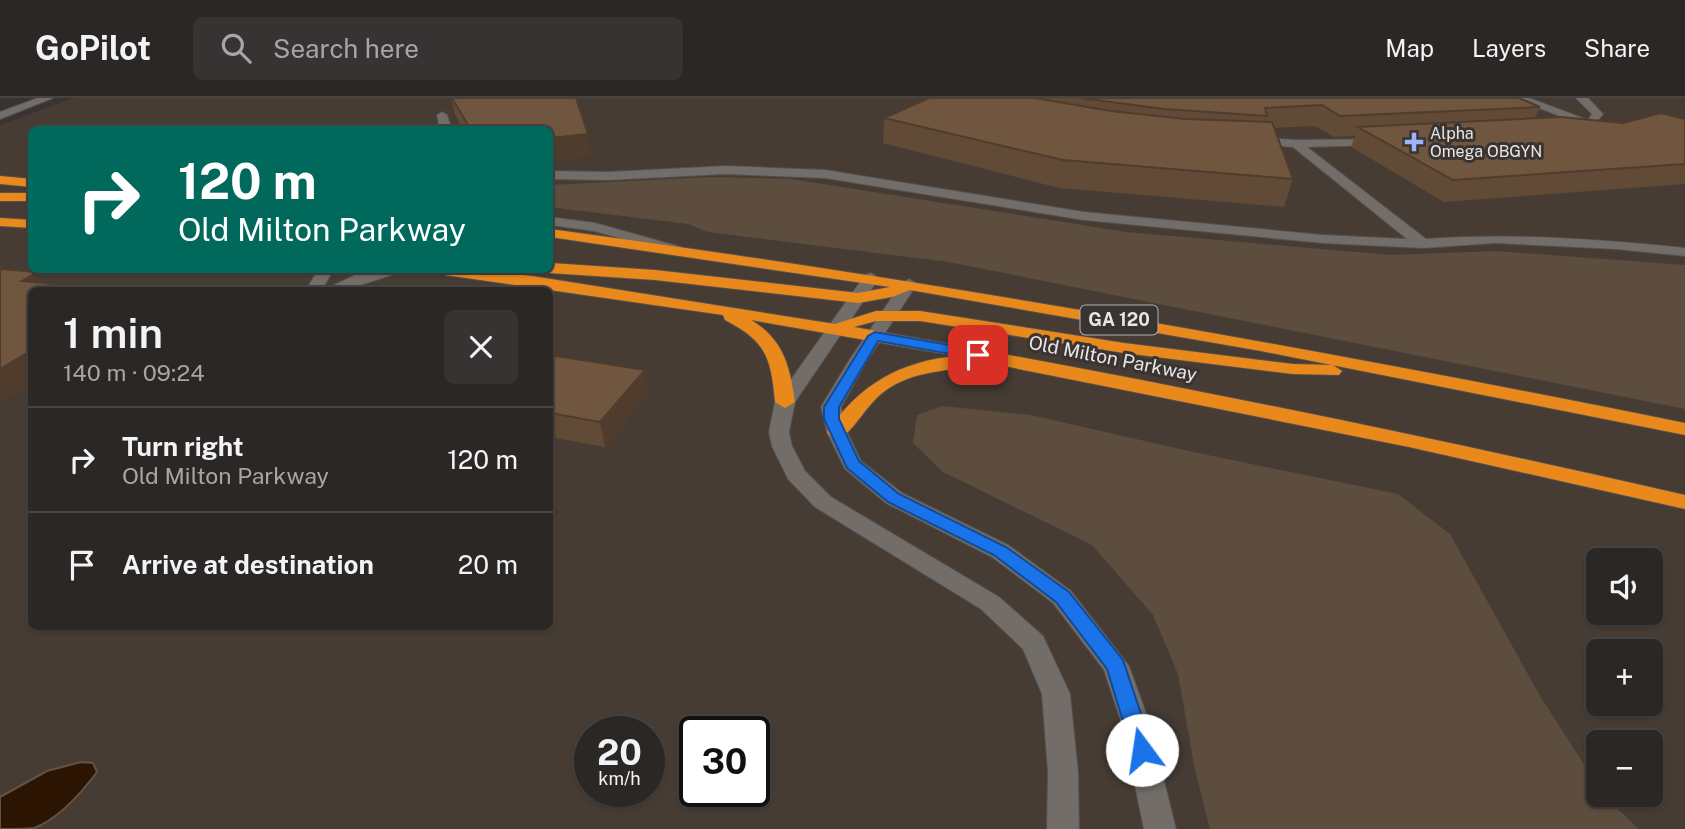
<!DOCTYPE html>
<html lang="en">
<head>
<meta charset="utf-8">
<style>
	:root { --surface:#2b2725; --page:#373332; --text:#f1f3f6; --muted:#a6a5a7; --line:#474442 }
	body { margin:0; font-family:"Public Sans",sans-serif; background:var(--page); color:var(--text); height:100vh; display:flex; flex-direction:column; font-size:26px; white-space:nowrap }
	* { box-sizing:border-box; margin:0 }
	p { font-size:23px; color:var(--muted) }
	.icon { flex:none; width:38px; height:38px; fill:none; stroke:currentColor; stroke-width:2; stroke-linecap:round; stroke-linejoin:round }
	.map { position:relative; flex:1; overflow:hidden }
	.sheet { position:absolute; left:28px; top:189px; width:525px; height:343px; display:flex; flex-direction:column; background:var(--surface); border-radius:10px; box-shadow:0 2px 5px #0004,0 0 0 2px var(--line) }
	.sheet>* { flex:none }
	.guide { position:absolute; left:28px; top:28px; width:525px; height:147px; border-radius:10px; box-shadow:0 2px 5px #0004,0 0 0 2px var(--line); background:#00695c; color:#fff; overflow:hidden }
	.tools { position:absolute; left:1586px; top:450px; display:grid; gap:14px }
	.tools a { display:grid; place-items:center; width:77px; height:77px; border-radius:10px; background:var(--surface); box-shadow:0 2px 5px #0004,0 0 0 2px var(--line); font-size:35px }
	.speed { position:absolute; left:574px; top:618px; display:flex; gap:14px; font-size:35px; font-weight:700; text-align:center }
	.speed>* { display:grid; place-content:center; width:91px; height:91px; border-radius:50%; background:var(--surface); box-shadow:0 2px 5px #0004,0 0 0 2px var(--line); line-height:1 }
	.speed small { font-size:18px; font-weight:400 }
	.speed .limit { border:4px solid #111; border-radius:10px; background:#fff; color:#111 }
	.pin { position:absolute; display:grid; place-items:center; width:60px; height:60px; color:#fff; margin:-30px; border-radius:14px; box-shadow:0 4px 10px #0006 }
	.me { position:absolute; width:77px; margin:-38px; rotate:346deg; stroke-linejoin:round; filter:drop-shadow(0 0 5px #0008) }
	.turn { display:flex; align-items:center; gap:24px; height:147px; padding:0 35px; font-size:32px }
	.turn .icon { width:91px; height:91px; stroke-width:2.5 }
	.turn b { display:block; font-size:49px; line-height:60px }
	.round { display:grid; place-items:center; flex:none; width:74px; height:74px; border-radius:10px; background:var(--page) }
	.summary { display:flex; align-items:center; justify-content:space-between; height:119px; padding:0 35px }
	h1 { font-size:42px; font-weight:600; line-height:52px }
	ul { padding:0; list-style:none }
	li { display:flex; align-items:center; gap:21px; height:105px; padding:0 35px; border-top:2px solid var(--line) }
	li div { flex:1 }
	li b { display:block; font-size:26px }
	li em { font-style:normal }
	header { display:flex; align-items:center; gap:42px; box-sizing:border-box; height:98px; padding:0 35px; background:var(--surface); border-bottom:2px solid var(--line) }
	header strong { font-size:33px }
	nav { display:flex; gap:38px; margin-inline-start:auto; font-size:24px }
	.search { width:490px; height:63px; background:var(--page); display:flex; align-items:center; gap:18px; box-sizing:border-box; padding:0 24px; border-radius:10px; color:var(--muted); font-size:26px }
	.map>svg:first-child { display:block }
	.built { fill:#463c34; fill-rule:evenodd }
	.green { fill:#5d4d3f }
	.water { fill:#2b1401; stroke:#645345; stroke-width:2 }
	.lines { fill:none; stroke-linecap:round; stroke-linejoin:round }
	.minor-casing { stroke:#54504e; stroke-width:2 }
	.highway-casing { stroke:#54504e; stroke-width:2 }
	.minor { fill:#726d68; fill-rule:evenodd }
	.highway { fill:#e9891c; fill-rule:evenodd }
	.wall { fill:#614a36 }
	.shaded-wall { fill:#4f3c2c }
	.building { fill:#71563f; stroke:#4f3c2c; stroke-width:2 }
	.route { fill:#1a73e8; stroke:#114b97; stroke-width:2 }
	.poi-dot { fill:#9eb3fd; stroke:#393431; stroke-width:2.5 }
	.labels { text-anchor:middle; stroke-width:6; stroke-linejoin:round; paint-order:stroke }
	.far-poi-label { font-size:16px; fill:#e8e5e3; stroke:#393431; text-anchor:start }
	.shield { fill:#393431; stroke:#b4b0ae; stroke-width:2 }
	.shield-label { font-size:18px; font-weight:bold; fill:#e8e5e3 }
	.street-label { font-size:19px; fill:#e8e5e3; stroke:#393431 }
</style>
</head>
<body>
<header>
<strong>GoPilot</strong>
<div class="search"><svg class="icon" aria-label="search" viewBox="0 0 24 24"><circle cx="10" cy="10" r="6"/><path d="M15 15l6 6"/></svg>Search here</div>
<nav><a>Map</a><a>Layers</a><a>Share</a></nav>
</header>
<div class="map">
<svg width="1685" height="731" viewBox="0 0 1685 731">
	<rect width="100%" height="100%" fill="#393431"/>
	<path class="built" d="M74 0H1685V731H0V27ZM32 32H550V172H32ZM32 192H550V528H32ZM1598 462H1650V514H1598ZM1598 553H1650V606H1598ZM590 634H649V693H590ZM695 634H754V693H695ZM1598 644H1650V696H1598Z"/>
	<g class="green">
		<polygon points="710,79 791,81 1127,134 1390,157 1497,153 1685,167 1685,311 949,164 708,134 688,126 550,109 550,87"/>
		<polygon points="942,308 1031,317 1193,354 1398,396 1450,436 1540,598 1598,688 1598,696 1603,697 1639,731 1210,731 1195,672 1178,576 1153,517 1092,447 943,374 913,345 917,317"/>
	</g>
	<path class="water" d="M81 664 93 665 97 674C82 694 58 721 34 730 25 731 10 731 0 731V699L47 673Z"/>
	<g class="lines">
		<g class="minor-casing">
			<g id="minor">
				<polygon points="38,0 53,0 0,21 0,14"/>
				<polygon points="1514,0 1529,0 1588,22 1592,16 1576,0 1588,0 1603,16 1593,29 1566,33 1560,30 1562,28 1577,25"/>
				<polygon points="442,14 447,17 452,32 440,32 437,17"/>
				<path d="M1252 39 1296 42 1384 41 1386 43 1380 47 1307 49 1426 141C1515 135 1597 141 1685 150V158L1616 151 1495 145 1423 150 1323 145 1084 122 825 80 725 76 608 82 550 81V73L608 74 725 68 825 72 1084 114 1323 137 1407 141 1293 49 1248 45 1246 43Z"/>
				<polygon points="550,119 595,125 681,149 683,152 676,156 594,133 550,127"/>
				<polygon points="318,172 333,172 322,192 306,192"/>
				<path d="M376 172H402L399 175C375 181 349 194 324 192L357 176Z"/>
				<polygon points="871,175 879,180 795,304 789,334 792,348 805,373 831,399 999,499 1043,538 1070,596 1078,674 1079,731 1047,731 1048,674 1042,596 1023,551 981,511 815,409 788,381 772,348 769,334 775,304 865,177"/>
				<polygon points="909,181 917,186 866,264 841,309 847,334 861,363 902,395 1008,447 1071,493 1129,568 1150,626 1176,731 1144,731 1122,626 1104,572 1053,505 992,459 886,405 845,371 827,334 821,309 848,264 901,186"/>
			</g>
		</g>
		<g class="highway-casing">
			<g id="highway">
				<polygon points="0,78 32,81 32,89 0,86"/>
				<rect x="0" y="95" width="32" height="8"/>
				<polygon points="0,120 32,122 32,130 0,128"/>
				<path d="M550 131C931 182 1308 249 1685 325V337L1261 253 910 192 892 199 858 205 655 182 550 175 543 172H550V165L655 172 858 195 890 189 550 139Z"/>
				<path d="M437 172H477L532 178 835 226 876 213H920L1124 245 1293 266 1333 267 1342 273 1339 277 1293 276 1124 255 920 223H876L854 229C1132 278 1410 334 1685 397V411L1409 349 974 262 972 267C939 275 909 273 881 296 867 308 857 326 845 337 841 341 835 340 830 338L827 334C859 287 900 263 957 258L751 222C783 241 790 268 795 304L785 310 775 304C771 259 766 243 725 222L723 217 445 177Z"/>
			</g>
		</g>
		<use href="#minor" class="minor"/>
		<use href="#highway" class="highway"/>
	</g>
	<g class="wall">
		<polygon points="451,0 576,0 591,58 550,62 550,32 464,32 455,16"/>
		<polygon points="929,0 1519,0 1540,9 1535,20 1623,25 1685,21 1685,86 1444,104 1351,49 1355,38 1334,39 1315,28 1274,30 1293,81 1284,109 1059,90 883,45 884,20"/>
		<polygon points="550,257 648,296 605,349 550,339"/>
	</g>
	<g class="shaded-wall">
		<polygon points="588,36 591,58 550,62 550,40"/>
		<polygon points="38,174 49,192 22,183"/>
		<polygon points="32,252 32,285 0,305 0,271"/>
		<polygon points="645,272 648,296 605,349 600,324"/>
	</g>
	<g class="building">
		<polygon points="452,0 576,0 588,36 550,40 550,32 471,32"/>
		<polygon points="929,0 1035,0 1111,13 1185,21 1272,24 1293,81 1063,62 884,20"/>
		<polygon points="1081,0 1519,0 1540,9 1340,18 1322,7 1265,10 1267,18 1164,11"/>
		<polygon points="1661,15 1685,21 1685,66 1453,82 1358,29 1561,19 1623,25"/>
		<polygon points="0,171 38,174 22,183 117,192 32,192 32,252 0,271"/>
		<polygon points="550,257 645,272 600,324 550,315"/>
	</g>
	<polygon class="route" points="875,234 978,252 985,257 978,261 878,243 839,309 839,321 859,363 899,396 1006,449 1069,494 1123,562 1153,652 1150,659 1142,662 1134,659 1107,571 1056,504 994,457 888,404 847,370 824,321 824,309 868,238"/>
	<path class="poi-dot" d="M1410.5 33.5h7v7h7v7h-7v7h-7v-7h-7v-7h7z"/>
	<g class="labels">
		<g class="far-poi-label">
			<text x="1430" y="41">Alpha<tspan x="1430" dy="18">Omega OBGYN</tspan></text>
		</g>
		<rect class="shield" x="1080.5" y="207.5" width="77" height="29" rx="5"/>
		<g class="shield-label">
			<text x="1119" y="228">GA 120</text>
		</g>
		<g class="street-label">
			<text transform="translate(1113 260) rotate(11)" y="7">Old Milton Parkway</text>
		</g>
	</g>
</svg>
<div class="tools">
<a><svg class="icon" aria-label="sound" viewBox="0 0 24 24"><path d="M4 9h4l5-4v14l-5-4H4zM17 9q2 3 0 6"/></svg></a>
<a>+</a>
<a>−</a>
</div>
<div class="speed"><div>20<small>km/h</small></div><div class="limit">30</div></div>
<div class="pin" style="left:978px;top:257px;background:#d93025"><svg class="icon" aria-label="arrive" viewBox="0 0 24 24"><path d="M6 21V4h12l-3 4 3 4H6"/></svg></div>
<svg class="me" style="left:1142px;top:652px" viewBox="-20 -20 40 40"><circle r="19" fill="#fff"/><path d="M0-13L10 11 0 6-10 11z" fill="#1a73e8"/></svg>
<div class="guide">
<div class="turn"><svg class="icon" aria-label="right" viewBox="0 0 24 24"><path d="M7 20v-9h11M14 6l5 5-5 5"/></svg><div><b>120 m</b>Old Milton Parkway</div></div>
</div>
<section class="sheet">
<div class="summary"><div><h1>1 min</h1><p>140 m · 09:24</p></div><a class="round"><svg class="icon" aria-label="close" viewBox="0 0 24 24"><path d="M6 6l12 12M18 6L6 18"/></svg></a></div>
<ul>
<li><svg class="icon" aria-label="right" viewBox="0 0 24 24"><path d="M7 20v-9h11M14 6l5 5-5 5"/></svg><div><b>Turn right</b><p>Old Milton Parkway</p></div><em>120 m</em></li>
<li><svg class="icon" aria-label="arrive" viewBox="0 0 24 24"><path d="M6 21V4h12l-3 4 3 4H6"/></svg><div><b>Arrive at destination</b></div><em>20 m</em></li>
</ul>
</section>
</div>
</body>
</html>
